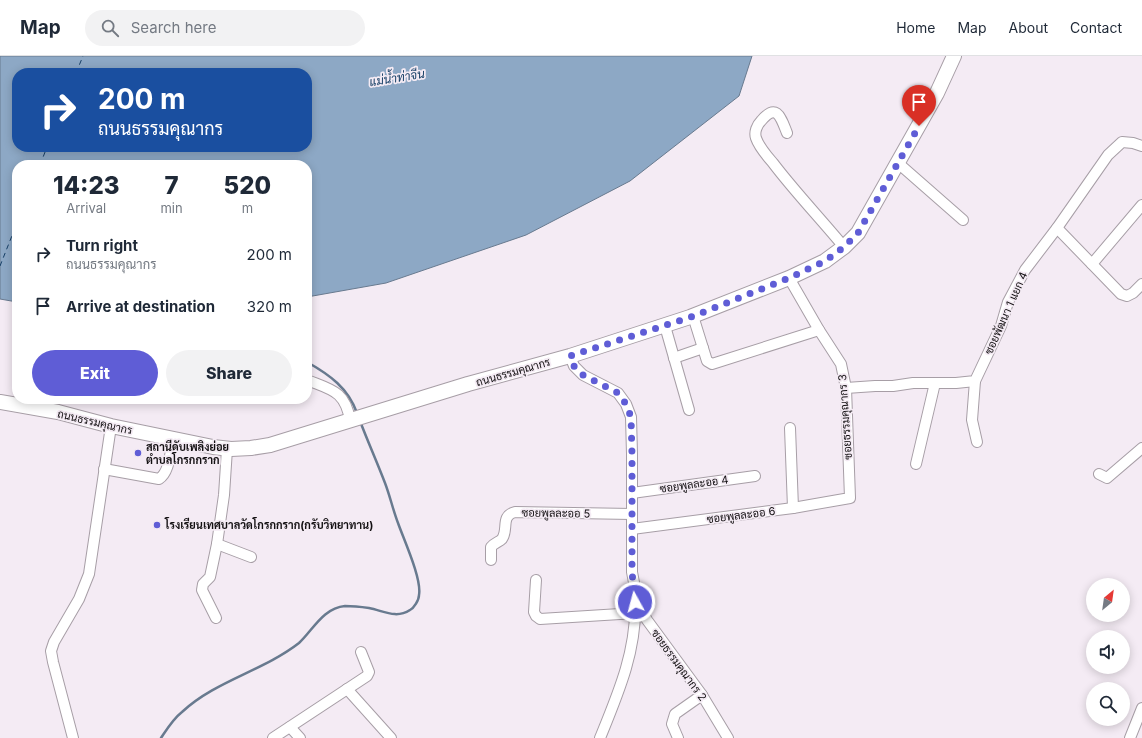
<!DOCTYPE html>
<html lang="en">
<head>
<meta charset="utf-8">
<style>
	:root { --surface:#fff; --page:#f2f2f3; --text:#1f2937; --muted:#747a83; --line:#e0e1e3; --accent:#5f5dd6 }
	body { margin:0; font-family:Inter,Sarabun,sans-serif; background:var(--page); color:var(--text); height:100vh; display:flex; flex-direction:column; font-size:15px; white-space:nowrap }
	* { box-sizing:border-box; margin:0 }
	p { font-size:13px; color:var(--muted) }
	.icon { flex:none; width:22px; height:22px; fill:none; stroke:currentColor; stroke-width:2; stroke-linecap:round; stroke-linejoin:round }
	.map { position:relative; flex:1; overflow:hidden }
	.panel { position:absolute; left:12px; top:104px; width:300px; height:244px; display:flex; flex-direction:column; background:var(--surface); border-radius:16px; box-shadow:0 2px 10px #0003 }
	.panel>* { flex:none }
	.hud { position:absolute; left:12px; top:12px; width:300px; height:84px; border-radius:16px; box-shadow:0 2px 10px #0003; background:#1a4fa0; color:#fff; overflow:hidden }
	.needle { width:26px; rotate:29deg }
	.tools { position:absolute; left:1086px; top:522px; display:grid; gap:8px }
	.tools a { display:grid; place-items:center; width:44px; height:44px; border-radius:50%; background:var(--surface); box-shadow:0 2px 10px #0003; font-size:20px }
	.pin { position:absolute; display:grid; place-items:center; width:34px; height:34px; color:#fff; margin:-41px -17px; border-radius:50% 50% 50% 0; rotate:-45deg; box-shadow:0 0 4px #0007 }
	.pin .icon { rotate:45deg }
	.me { position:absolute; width:44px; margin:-22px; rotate:353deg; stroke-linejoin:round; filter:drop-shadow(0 0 3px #0008) }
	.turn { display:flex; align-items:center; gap:14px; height:84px; padding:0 20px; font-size:18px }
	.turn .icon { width:52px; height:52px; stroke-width:2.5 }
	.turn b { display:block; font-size:28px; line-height:34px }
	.eta { display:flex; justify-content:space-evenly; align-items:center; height:68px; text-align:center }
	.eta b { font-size:24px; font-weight:800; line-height:28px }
	.button { display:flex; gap:8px; margin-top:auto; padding:8px 20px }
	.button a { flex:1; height:46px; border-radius:24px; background:var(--accent); color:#fff; font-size:16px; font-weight:800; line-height:46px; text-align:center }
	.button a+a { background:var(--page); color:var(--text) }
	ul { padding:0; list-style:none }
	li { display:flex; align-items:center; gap:12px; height:52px; padding:0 20px }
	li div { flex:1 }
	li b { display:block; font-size:15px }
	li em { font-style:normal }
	header { display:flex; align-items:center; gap:24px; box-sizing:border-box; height:56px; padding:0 20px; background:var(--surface); border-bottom:1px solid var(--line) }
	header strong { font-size:19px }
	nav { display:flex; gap:22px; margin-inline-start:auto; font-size:14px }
	.search { width:280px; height:36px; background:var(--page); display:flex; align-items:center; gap:10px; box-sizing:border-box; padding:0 14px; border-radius:22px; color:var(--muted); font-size:15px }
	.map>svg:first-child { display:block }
	.water { fill:#8da8c5; stroke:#687a8f; fill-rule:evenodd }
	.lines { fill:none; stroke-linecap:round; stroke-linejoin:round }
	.stream { stroke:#687a8f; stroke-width:2.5 }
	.ferry { stroke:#163f66; stroke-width:1; stroke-dasharray:5 4; stroke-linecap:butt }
	.street-casing { stroke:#a79ea6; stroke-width:12 }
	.secondary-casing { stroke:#a79ea6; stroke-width:16 }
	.street { stroke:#fff; stroke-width:10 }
	.secondary { stroke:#fff; stroke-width:14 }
	.route { stroke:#5f5dd6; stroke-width:7; stroke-dasharray:0 12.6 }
	.poi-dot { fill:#5f5dd6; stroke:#f4ebf4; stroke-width:1.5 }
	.labels { text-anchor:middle; stroke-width:3.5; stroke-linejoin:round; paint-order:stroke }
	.street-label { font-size:11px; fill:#131012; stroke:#f4ebf4 }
	.poi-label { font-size:11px; font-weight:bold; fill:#131012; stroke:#f4ebf4; text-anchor:start }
	.water-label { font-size:12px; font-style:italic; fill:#163f66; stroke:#f4ebf4 }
</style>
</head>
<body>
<header>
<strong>Map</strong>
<div class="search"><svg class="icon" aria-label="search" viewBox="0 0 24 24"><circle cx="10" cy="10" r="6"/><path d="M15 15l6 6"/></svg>Search here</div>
<nav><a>Home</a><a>Map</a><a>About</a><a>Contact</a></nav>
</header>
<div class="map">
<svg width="1142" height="682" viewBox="0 0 1142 682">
	<rect width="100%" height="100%" fill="#f4ebf4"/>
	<path class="water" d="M0 0H752L739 40 630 125 526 179 386 227 307 241V109H17V246L0 243ZM17 17H307V91H17Z"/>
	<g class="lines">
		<g class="stream">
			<path d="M307 306C330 319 348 332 357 357"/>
			<path d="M161 682C167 673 173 663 182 656 215 625 263 615 299 587 313 574 323 552 345 550 353 550 362 551 369 552 384 555 396 563 410 554 414 552 419 544 419 539 422 523 404 484 398 467 393 454 390 440 385 427 377 406 368 386 360 365"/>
		</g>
		<g class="ferry">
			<polyline points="76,17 83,0"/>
			<polyline points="40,109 47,91"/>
			<polyline points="0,210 17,167"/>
		</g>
		<g class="street-casing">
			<g id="street">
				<path d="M787 77C781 62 777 46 761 65 757 69 754 76 756 82 759 91 767 100 773 107 795 136 821 163 844 191"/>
				<polyline points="898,107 963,164"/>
				<polyline points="1057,172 1121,238 1127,240 1133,237 1142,228"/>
				<polyline points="1092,208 1142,149"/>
				<polyline points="693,260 707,305 712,308 819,274"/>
				<polyline points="665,270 689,354"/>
				<polyline points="570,300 574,310 583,319 618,337 626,348 631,361 632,398 632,516 638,548 647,564 702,639 728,682"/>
				<polyline points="674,302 703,292"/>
				<path d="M307 324C332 334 345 335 350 364"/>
				<polyline points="975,325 972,364 977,386"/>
				<polyline points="846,332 875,330 893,330 913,327 956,327 975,325 1001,270 1008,246 1025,214 1057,172 1108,99 1122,86 1133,87 1142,90"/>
				<polyline points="790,372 793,452"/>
				<polyline points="227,393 224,439 217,488 251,501"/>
				<polyline points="916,408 935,327"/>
				<path d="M104 413 159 423C170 416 170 395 173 384"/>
				<polyline points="1099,418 1107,422 1142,392"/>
				<polyline points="632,437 755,420"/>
				<polyline points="632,473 793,452 850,442 846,332 841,308 819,274 789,222"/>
				<path d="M491 504V491C494 487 499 486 502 483 509 473 500 460 515 456L632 458"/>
				<polyline points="536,524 534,556 536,560 540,563 636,557"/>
				<polyline points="216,562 202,534 203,528 210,521 217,488"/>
				<polyline points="347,633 391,682"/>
				<polyline points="290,671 300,682"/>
				<polyline points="73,682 53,606 51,595 54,586 79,543 89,518 111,370"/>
				<polyline points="273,682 367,620 369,616 361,596"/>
				<path d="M600 682C618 638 637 594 635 546"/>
				<polyline points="678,682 672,668 675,658 702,639"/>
				<polyline points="1130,682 1142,652"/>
			</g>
		</g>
		<g class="secondary-casing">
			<polyline id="secondary" points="0,346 58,356 111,370 213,391 231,393 251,392 270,389 468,328 570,300 690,261 789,222 825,205 844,191 858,177 937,37 954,0"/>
		</g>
		<use href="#street" class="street"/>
		<use href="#secondary" class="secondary"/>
	</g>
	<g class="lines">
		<polyline class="route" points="635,546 632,516 632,398 631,361 626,348 618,337 583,319 574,310 570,300 694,260 789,222 825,205 844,191 858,177 919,70"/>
	</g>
	<g class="poi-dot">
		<circle cx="138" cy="397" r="4"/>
		<circle cx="157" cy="469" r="4"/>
	</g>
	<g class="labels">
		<g class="street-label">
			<text transform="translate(1006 257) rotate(-66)" y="4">ซอยพัฒนา 1 แยก 4</text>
			<text transform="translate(513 316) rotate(-16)" y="4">ถนนธรรมคุณากร</text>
			<text transform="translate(845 361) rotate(-94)" y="4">ซอยธรรมคุณากร 3</text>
			<text transform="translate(95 366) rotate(13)" y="4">ถนนธรรมคุณากร</text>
			<text transform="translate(694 428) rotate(-8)" y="4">ซอยพูลละออ 4</text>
			<text transform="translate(556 457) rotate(1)" y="4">ซอยพูลละออ 5</text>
			<text transform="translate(741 459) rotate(-7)" y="4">ซอยพูลละออ 6</text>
			<text transform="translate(679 609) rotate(54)" y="4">ซอยธรรมคุณากร 2</text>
		</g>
		<g class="poi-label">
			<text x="146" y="395">สถานีดับเพลิงย่อย<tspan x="146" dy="13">ตำบลโกรกกราก</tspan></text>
			<text x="165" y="473">โรงเรียนเทศบาลวัดโกรกกราก(กรับวิทยาทาน)</text>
		</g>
		<g class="water-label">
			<text transform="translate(397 22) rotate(-9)" y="4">แม่น้ำท่าจีน</text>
		</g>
	</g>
</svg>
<div class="tools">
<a><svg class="needle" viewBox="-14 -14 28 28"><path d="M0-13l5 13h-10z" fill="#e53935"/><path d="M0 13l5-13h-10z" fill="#747a83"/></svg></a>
<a><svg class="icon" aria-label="sound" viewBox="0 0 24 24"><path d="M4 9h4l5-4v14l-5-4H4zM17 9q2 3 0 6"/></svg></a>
<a><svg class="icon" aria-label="search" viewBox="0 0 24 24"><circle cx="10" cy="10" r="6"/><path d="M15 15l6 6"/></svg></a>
</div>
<div class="pin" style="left:919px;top:70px;background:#d93025"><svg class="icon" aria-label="arrive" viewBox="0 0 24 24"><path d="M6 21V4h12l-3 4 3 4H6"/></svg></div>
<svg class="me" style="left:635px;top:546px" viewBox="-20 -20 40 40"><circle r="17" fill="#5f5dd6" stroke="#fff" stroke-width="3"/><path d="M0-11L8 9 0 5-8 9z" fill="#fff"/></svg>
<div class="hud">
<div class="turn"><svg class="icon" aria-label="right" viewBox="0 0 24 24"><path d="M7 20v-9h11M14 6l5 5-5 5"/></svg><div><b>200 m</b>ถนนธรรมคุณากร</div></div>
</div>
<section class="panel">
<div class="eta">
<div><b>14:23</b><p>Arrival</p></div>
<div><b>7</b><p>min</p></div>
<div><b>520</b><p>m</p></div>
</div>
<ul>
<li><svg class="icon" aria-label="right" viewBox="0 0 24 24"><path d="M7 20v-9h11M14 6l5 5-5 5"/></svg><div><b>Turn right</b><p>ถนนธรรมคุณากร</p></div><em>200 m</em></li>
<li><svg class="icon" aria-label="arrive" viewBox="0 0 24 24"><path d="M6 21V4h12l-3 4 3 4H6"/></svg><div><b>Arrive at destination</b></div><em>320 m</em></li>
</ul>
<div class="button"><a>Exit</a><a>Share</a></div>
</section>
</div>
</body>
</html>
